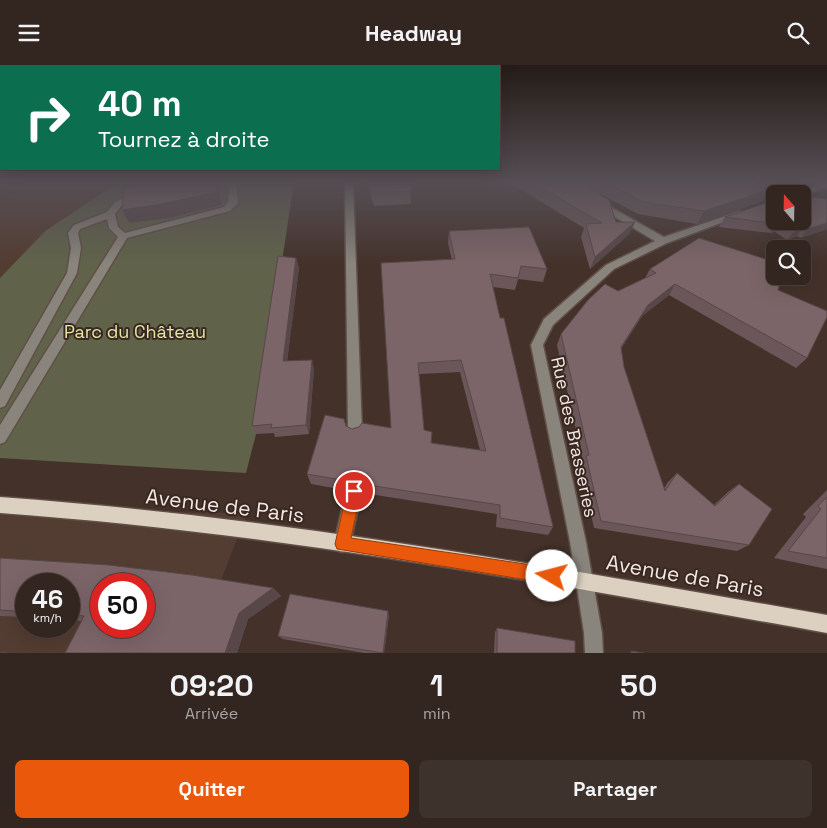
<!DOCTYPE html>
<html lang="fr">
<head>
<meta charset="utf-8">
<style>
	:root { --surface:#332620; --page:#3e322d; --text:#f1f3f6; --muted:#a9a5a5; --line:#4e433e; --accent:#ea580c }
	body { margin:0; font-family:"Space Grotesk",sans-serif; background:var(--page); color:var(--text); height:100vh; display:flex; flex-direction:column; font-size:19px; white-space:nowrap }
	* { box-sizing:border-box; margin:0 }
	p { font-size:16px; color:var(--muted) }
	.icon { flex:none; width:28px; height:28px; fill:none; stroke:currentColor; stroke-width:2; stroke-linecap:round; stroke-linejoin:round }
	.map { position:relative; height:588px; overflow:hidden }
	.sheet { display:flex; flex-direction:column; background:var(--surface); flex:1 }
	.sheet>* { flex:none }
	.top-card { position:absolute; left:0px; top:0px; width:500px; height:105px; box-shadow:0 5px 20px #0002,0 0 0 1px var(--line); background:#0b6e4f; color:#fff; overflow:hidden }
	.needle { width:32px; rotate:340deg }
	.buttons { position:absolute; left:766px; top:120px; display:grid; gap:10px }
	.buttons a { display:grid; place-items:center; width:45px; height:45px; border-radius:8px; background:var(--surface); box-shadow:0 5px 20px #0002,0 0 0 1px var(--line); font-size:25px }
	.speed { position:absolute; left:15px; top:508px; display:flex; gap:10px; font-size:25px; font-weight:700; text-align:center }
	.speed>* { display:grid; place-content:center; width:65px; height:65px; border-radius:50%; background:var(--surface); box-shadow:0 5px 20px #0002,0 0 0 1px var(--line); line-height:1 }
	.speed small { font-size:12px; font-weight:400 }
	.speed .limit { border:8px solid #d22; background:#fff; color:#111 }
	.pin { position:absolute; display:grid; place-items:center; width:42px; height:42px; color:#fff; margin:-21px; border:2px solid #fff; border-radius:50%; box-shadow:0 1px 5px #0007 }
	.me { position:absolute; width:55px; margin:-28px; rotate:278deg; stroke-linejoin:round; filter:drop-shadow(0 0 4px #0008) }
	.turn { display:flex; align-items:center; gap:18px; height:105px; padding:0 15px; font-size:22px }
	.turn .icon { width:65px; height:65px; stroke-width:2.5 }
	.turn b { display:block; font-size:35px; line-height:42px }
	.eta { display:flex; justify-content:space-evenly; align-items:center; height:85px; text-align:center }
	.eta b { font-size:30px; font-weight:600; line-height:35px }
	.cta { display:flex; gap:10px; margin-top:auto; padding:10px 15px }
	.cta a { flex:1; height:58px; border-radius:8px; background:var(--accent); color:#fff; font-size:20px; font-weight:600; line-height:58px; text-align:center }
	.cta a+a { background:var(--page); color:var(--text) }
	header { display:flex; justify-content:space-between; align-items:center; height:65px; padding:0 15px; background:var(--surface); font-size:22px; font-weight:600 }
	.map>svg:first-child { display:block }
	.built { fill:#533c31; fill-rule:evenodd }
	.green { fill:#60634a }
	.lines { fill:none; stroke-linecap:round; stroke-linejoin:round }
	.minor-casing { stroke:#604f47; stroke-width:3 }
	.major-casing { stroke:#604f47; stroke-width:3 }
	.minor { fill:#89847c; fill-rule:evenodd }
	.major { fill:#dcd1c1; fill-rule:evenodd }
	.wall { fill:#6b5759; fill-rule:evenodd }
	.shaded-wall { fill:#574749 }
	.building { fill:#7c6568; stroke:#574749; fill-rule:evenodd }
	.route { fill:#ea580c; stroke:#983908 }
	.labels { text-anchor:middle; stroke-width:4; stroke-linejoin:round; paint-order:stroke }
	.park-label { font-size:18px; fill:#e0e8a3; stroke:#392821 }
	.street-label { font-size:18px; fill:#f3e7e2; stroke:#392821 }
	.near-street-label { font-size:21px; fill:#f3e7e2; stroke:#392821 }
</style>
</head>
<body>
<header><svg class="icon" aria-label="menu" viewBox="0 0 24 24"><path d="M4 6h16M4 12h16M4 18h16"/></svg>Headway<svg class="icon" aria-label="search" viewBox="0 0 24 24"><circle cx="10" cy="10" r="6"/><path d="M15 15l6 6"/></svg></header>
<div class="map">
<svg width="827" height="588" viewBox="0 0 827 588">
	<rect width="100%" height="100%" fill="#44322a"/>
	<g class="built">
		<polygon points="0,117 119,117 45,166 0,213"/>
		<path d="M0 446 247 448 193 588H0ZM26 519H69V561H26ZM101 519H144V561H101Z"/>
	</g>
	<polygon class="green" points="119,117 294,117 256,369 246,408 0,393 0,213 45,166"/>
	<g class="lines">
		<g class="minor-casing">
			<g id="minor">
				<polygon points="227,117 235,117 237,122 238,138 230,146 127,173 5,377 0,379 0,360 118,172 109,163 107,154 80,164 78,168 81,183 77,208 5,341 0,343 0,325 67,208 71,183 68,168 74,160 107,147 115,137 137,125 141,128 140,130 121,141 115,149 118,162 125,168 224,142 228,137 229,122"/>
				<polygon points="345,117 353,117 362,367 360,371 355,373 350,371 348,367"/>
				<polygon points="825,117 827,117 827,122 802,130 802,129 794,129"/>
				<polygon points="598,135 664,172 737,147 740,146 745,149 667,178 614,204 553,260 543,280 586,477 602,568 603,588 585,588 584,568 570,477 531,280 544,254 606,200 655,176 595,140 595,136"/>
				<polygon points="354,419 359,421 362,426 350,479 348,485 342,487 336,485 334,479 346,426 349,421"/>
			</g>
		</g>
		<g class="major-casing">
			<path id="major" d="M0 432C278 452 553 502 827 550V568C553 519 278 468 0 448Z"/>
		</g>
		<use href="#minor" class="minor"/>
		<use href="#major" class="major"/>
	</g>
	<g class="wall">
		<polygon points="367,117 411,117 411,122 410,122 411,139 374,141"/>
		<polygon points="509,117 808,117 766,131 763,136 697,159 638,149 601,129 600,130 616,157 635,157 629,169 590,204 581,172 584,163"/>
		<polygon points="827,134 827,164 801,173 797,171 787,175 775,167 771,168 719,162 725,152"/>
		<path d="M449 166 547 204 543 217 518 214 515 225 493 222 500 253 553 462 548 470 496 462 497 449 363 428 361 420 355 417 348 419 345 425 311 419 307 409 346 361 352 364 359 362 391 363 452 195 448 178ZM460 307 480 385 432 378 424 365 419 309Z"/>
		<polygon points="296,193 299,203 287,296 314,304 309,369 275,372 274,368 256,369 252,361"/>
		<polygon points="650,204 778,225 807,293 796,303 669,230 642,251 621,284 624,302 664,423 668,417 677,408 714,440 728,427 739,419 749,480 737,486 594,463 580,400 583,396 557,280 561,269 618,226 645,213"/>
		<polygon points="827,425 827,504 774,493 806,452 803,449"/>
		<polygon points="0,493 273,523 281,531 248,554 237,588 65,588 82,556 69,555 69,519 26,519 26,552 0,551"/>
		<polygon points="389,550 384,588 364,588 283,574 278,571"/>
		<polygon points="497,563 575,588 494,588 495,567"/>
	</g>
	<g class="shaded-wall">
		<polygon points="216,117 218,117 218,119 222,140 169,153 129,158 122,145"/>
		<polygon points="780,117 808,117 766,131 763,136 697,159 704,146 763,123"/>
		<polygon points="635,157 629,169 590,204 595,192"/>
		<polygon points="782,157 775,167 771,168 778,159"/>
		<polygon points="827,158 827,164 801,173 808,164"/>
		<polygon points="804,161 797,171 787,175 795,165"/>
		<polygon points="296,193 299,203 286,305 283,296"/>
		<polygon points="675,219 669,230 642,251 615,293 621,282 648,240"/>
		<polygon points="312,295 314,304 309,369 306,360"/>
		<polygon points="352,407 355,417 348,419 345,425 342,415 346,410"/>
		<polygon points="273,523 281,531 248,554 237,588 225,588 239,548"/>
		<polygon points="388,546 389,550 384,588 383,588"/>
		<polygon points="1,586 11,588 0,588"/>
	</g>
	<g class="building">
		<polygon points="153,117 216,117 217,127 162,139 122,145 123,126 129,121"/>
		<polygon points="369,117 409,117 411,126 373,128"/>
		<polygon points="532,117 578,117 609,135 616,157 635,157 595,192 586,159 602,158"/>
		<polygon points="597,117 602,117 604,121"/>
		<polygon points="606,117 780,117 763,123 771,124 704,146 643,137"/>
		<polygon points="802,131 827,134 827,158 808,164 804,161 795,165 782,157 778,159 725,152 775,135 775,156 802,156"/>
		<path d="M529 162 547 204 521 201 518 213 490 209 500 253H504L553 462 500 453V440L361 419 359 410 352 407 346 410 342 415 307 409 325 350 344 354 346 361 352 364 359 362 362 358 391 363 381 198 455 194 449 166ZM461 295 486 386 431 378 432 367 424 365 418 298Z"/>
		<polygon points="699,173 775,197 775,211 782,211 778,225 827,246 827,252 807,293 675,219 648,240 621,282 624,302 665,426 677,408 715,441 739,419 772,444 749,480 601,456 586,391 589,390 561,269 588,235 605,219 618,226 656,208 650,204"/>
		<polygon points="278,191 296,193 283,296 312,295 306,360 271,363 272,359 252,361"/>
		<polygon points="827,432 827,493 788,486 821,444 818,441"/>
		<path d="M0 493 109 500 192 510 273 523 239 548 225 588H65L84 551 69 550V519H26V547L0 545ZM101 519H144V561H101Z"/>
		<polygon points="290,529 388,546 383,588 278,571"/>
		<polygon points="497,563 575,576 575,588 497,588"/>
		<polygon points="631,586 644,588 631,588"/>
	</g>
	<linearGradient id="sky" x2="0" y2="1"><stop stop-color="#251c17"/><stop offset="0.59" stop-color="#564f55"/><stop offset="1" stop-color="#564f55" stop-opacity="0"/></linearGradient>
	<rect width="827" height="199" fill="url(#sky)"/>
	<polygon class="route" points="354,420 359,422 361,426 351,473 552,503 558,505 560,511 558,516 552,519 337,484 335,479 347,426 349,422"/>
	<g class="labels">
		<g class="park-label">
			<text x="135" y="273">Parc du Château</text>
		</g>
		<g class="street-label">
			<text transform="translate(574 372) rotate(78)" y="6">Rue des Brasseries</text>
		</g>
		<g class="near-street-label">
			<text transform="translate(225 441) rotate(7)" y="7">Avenue de Paris</text>
			<text transform="translate(685 511) rotate(10)" y="7">Avenue de Paris</text>
		</g>
	</g>
</svg>
<div class="buttons">
<a><svg class="needle" viewBox="-14 -14 28 28"><path d="M0-13l5 13h-10z" fill="#e53935"/><path d="M0 13l5-13h-10z" fill="#a9a5a5"/></svg></a>
<a><svg class="icon" aria-label="search" viewBox="0 0 24 24"><circle cx="10" cy="10" r="6"/><path d="M15 15l6 6"/></svg></a>
</div>
<div class="speed"><div>46<small>km/h</small></div><div class="limit">50</div></div>
<div class="pin" style="left:354px;top:426px;background:#d93025"><svg class="icon" aria-label="arrive" viewBox="0 0 24 24"><path d="M6 21V4h12l-3 4 3 4H6"/></svg></div>
<svg class="me" style="left:552px;top:511px" viewBox="-20 -20 40 40"><circle r="19" fill="#fff"/><path d="M0-13L10 11 0 6-10 11z" fill="#ea580c"/></svg>
<div class="top-card">
<div class="turn"><svg class="icon" aria-label="right" viewBox="0 0 24 24"><path d="M7 20v-9h11M14 6l5 5-5 5"/></svg><div><b>40 m</b>Tournez à droite</div></div>
</div>
</div>
<section class="sheet">
<div class="eta">
<div><b>09:20</b><p>Arrivée</p></div>
<div><b>1</b><p>min</p></div>
<div><b>50</b><p>m</p></div>
</div>
<div class="cta"><a>Quitter</a><a>Partager</a></div>
</section>
</body>
</html>
